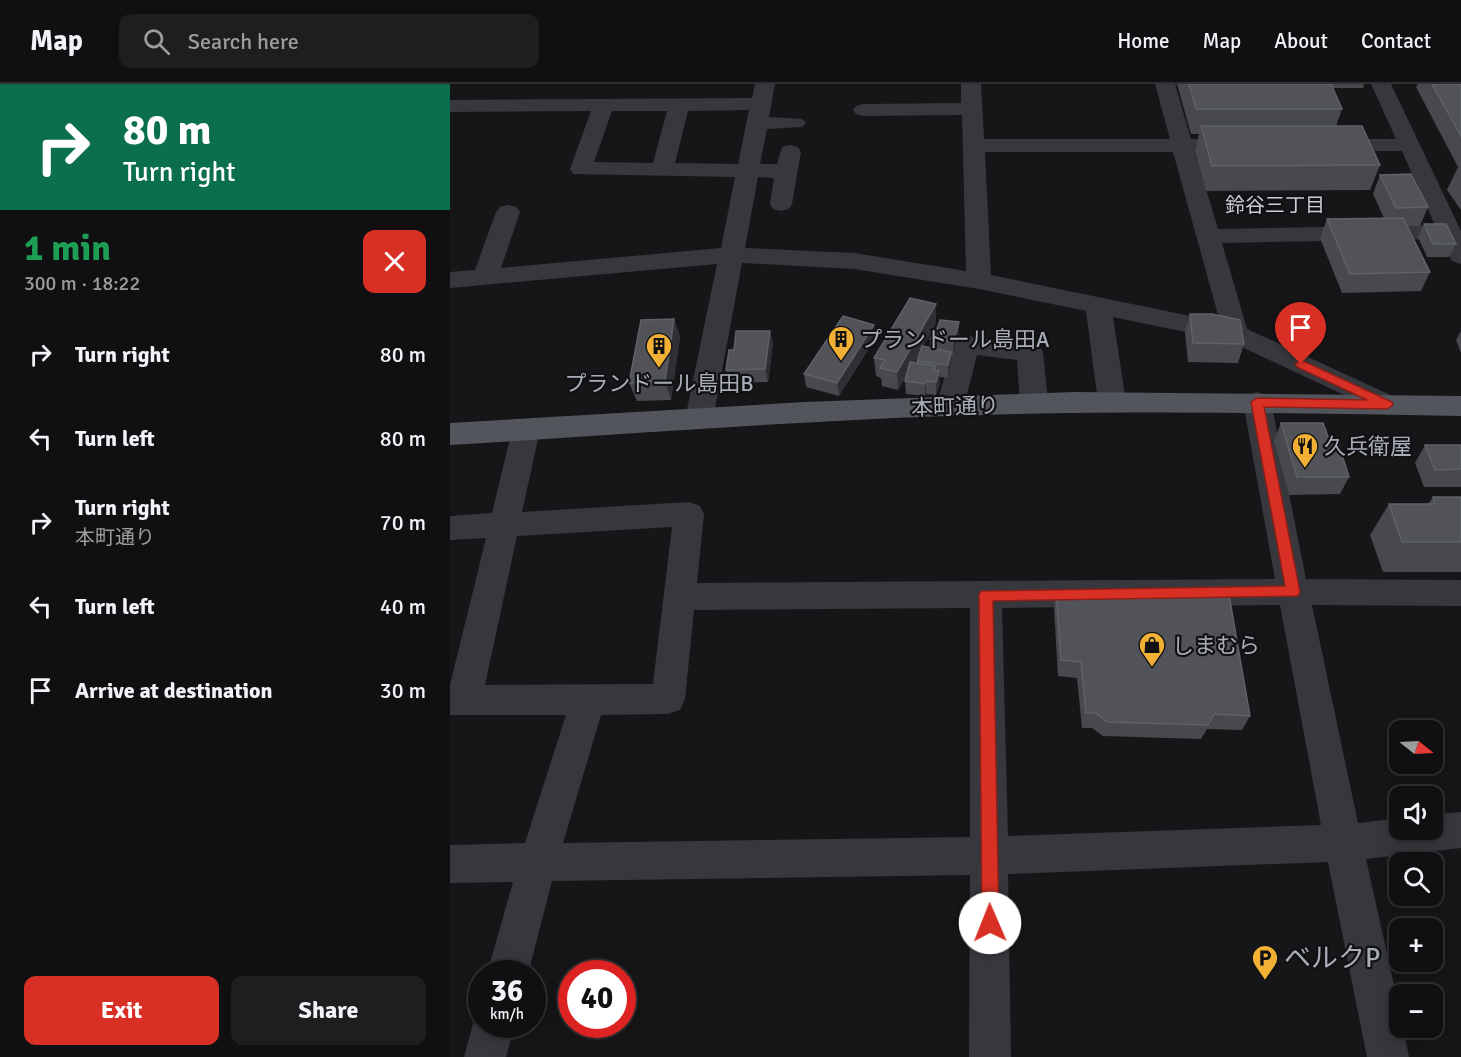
<!DOCTYPE html>
<html lang="en">
<head>
<meta charset="utf-8">
<style>
	:root { --surface:#101012; --page:#1e1e20; --text:#f1f3f6; --muted:#9c9d9f; --line:#303032; --accent:#d93025 }
	body { margin:0; font-family:Signika,"Noto Sans JP",sans-serif; background:var(--page); color:var(--text); height:100vh; display:flex; flex-direction:column; font-size:22px; white-space:nowrap }
	* { box-sizing:border-box; margin:0 }
	p { font-size:20px; color:var(--muted) }
	.icon { flex:none; width:33px; height:33px; fill:none; stroke:currentColor; stroke-width:2; stroke-linecap:round; stroke-linejoin:round }
	.map { position:relative; flex:1; overflow:hidden }
	.drawer { display:flex; flex-direction:column; background:var(--surface); width:450px }
	.drawer>* { flex:none }
	.top-card { background:#0b6e4f; color:#fff; overflow:hidden }
	.needle { width:39px; rotate:108deg }
	.fabs { position:absolute; left:939px; top:636px; display:grid; gap:12px }
	.fabs a { display:grid; place-items:center; width:54px; height:54px; border-radius:12px; background:var(--surface); box-shadow:0 3px 15px #0003,0 0 0 2px var(--line); font-size:30px }
	.speed { position:absolute; left:18px; top:876px; display:flex; gap:12px; font-size:30px; font-weight:700; text-align:center }
	.speed>* { display:grid; place-content:center; width:78px; height:78px; border-radius:50%; background:var(--surface); box-shadow:0 3px 15px #0003,0 0 0 2px var(--line); line-height:1 }
	.speed small { font-size:15px; font-weight:400 }
	.speed .limit { border:9px solid #d22; background:#fff; color:#111 }
	.pin { position:absolute; display:grid; place-items:center; width:51px; height:51px; color:#fff; margin:-62px -26px; border-radius:50% 50% 50% 0; rotate:-45deg; box-shadow:0 0 6px #0007 }
	.pin .icon { rotate:45deg }
	.me { position:absolute; width:66px; margin:-33px; rotate:359deg; stroke-linejoin:round; filter:drop-shadow(0 0 4px #0008) }
	.turn { display:flex; align-items:center; gap:21px; height:126px; padding:0 24px; font-size:27px }
	.turn .icon { width:78px; height:78px; stroke-width:2.5 }
	.turn b { display:block; font-size:42px; line-height:51px }
	.round { display:grid; place-items:center; flex:none; width:63px; height:63px; border-radius:12px; background:var(--page) }
	.headline { display:flex; align-items:center; justify-content:space-between; height:102px; padding:0 24px }
	h1 { font-size:36px; font-weight:800; line-height:45px; color:#1e9e55 }
	.cta { display:flex; gap:12px; margin-top:auto; padding:12px 24px }
	.cta a { flex:1; height:69px; border-radius:12px; background:var(--accent); color:#fff; font-size:24px; font-weight:800; line-height:69px; text-align:center }
	.cta a+a { background:var(--page); color:var(--text) }
	ul { padding:0; list-style:none }
	li { display:flex; align-items:center; gap:18px; height:84px; padding:0 24px }
	li div { flex:1 }
	li b { display:block; font-size:22px }
	li em { font-style:normal }
	header { display:flex; align-items:center; gap:36px; box-sizing:border-box; height:84px; padding:0 30px; background:var(--surface); border-bottom:2px solid var(--line) }
	header strong { font-size:28px }
	nav { display:flex; gap:33px; margin-inline-start:auto; font-size:21px }
	.search { width:420px; height:54px; background:var(--page); display:flex; align-items:center; gap:15px; box-sizing:border-box; padding:0 21px; border-radius:12px; color:var(--muted); font-size:22px }
	main { display:flex; flex:1; min-height:0 }
	.map>svg:first-child { display:block }
	.lines { fill:none; stroke-linecap:round; stroke-linejoin:round }
	.minor { fill:#37383d; fill-rule:evenodd }
	.major { fill:#53555c; fill-rule:evenodd }
	.wall { fill:#47494d; fill-rule:evenodd }
	.shaded-wall { fill:#2f3033 }
	.building { fill:#525359; stroke:#5f6168; stroke-width:1.5 }
	.route { fill:#d93025; stroke:#8d1f18; stroke-width:1.5 }
	.labels { text-anchor:middle; stroke-width:4.5; stroke-linejoin:round; paint-order:stroke }
	.far-neighbourhood-label { font-size:20px; fill:#c9ccd4; stroke:#111113 }
	.poi-label { font-size:22px; fill:#a8adb8; stroke:#111113; text-anchor:start }
	.street-label { font-size:22px; fill:#a8adb8; stroke:#111113 }
	.near-poi-label { font-size:27px; fill:#a8adb8; stroke:#111113; text-anchor:start }
</style>
</head>
<body>
<header>
<strong>Map</strong>
<div class="search"><svg class="icon" aria-label="search" viewBox="0 0 24 24"><circle cx="10" cy="10" r="6"/><path d="M15 15l6 6"/></svg>Search here</div>
<nav><a>Home</a><a>Map</a><a>About</a><a>Contact</a></nav>
</header>
<main>
<section class="drawer">
<div class="top-card">
<div class="turn"><svg class="icon" aria-label="right" viewBox="0 0 24 24"><path d="M7 20v-9h11M14 6l5 5-5 5"/></svg><div><b>80 m</b>Turn right</div></div>
</div>
<div class="headline"><div><h1>1 min</h1><p>300 m · 18:22</p></div><a class="round" style="background:#d93025;color:#fff"><svg class="icon" aria-label="close" viewBox="0 0 24 24"><path d="M6 6l12 12M18 6L6 18"/></svg></a></div>
<ul>
<li><svg class="icon" aria-label="right" viewBox="0 0 24 24"><path d="M7 20v-9h11M14 6l5 5-5 5"/></svg><div><b>Turn right</b></div><em>80 m</em></li>
<li><svg class="icon" aria-label="left" viewBox="0 0 24 24"><path d="M17 20v-9H6M10 6l-5 5 5 5"/></svg><div><b>Turn left</b></div><em>80 m</em></li>
<li><svg class="icon" aria-label="right" viewBox="0 0 24 24"><path d="M7 20v-9h11M14 6l5 5-5 5"/></svg><div><b>Turn right</b><p>本町通り</p></div><em>70 m</em></li>
<li><svg class="icon" aria-label="left" viewBox="0 0 24 24"><path d="M17 20v-9H6M10 6l-5 5 5 5"/></svg><div><b>Turn left</b></div><em>40 m</em></li>
<li><svg class="icon" aria-label="arrive" viewBox="0 0 24 24"><path d="M6 21V4h12l-3 4 3 4H6"/></svg><div><b>Arrive at destination</b></div><em>30 m</em></li>
</ul>
<div class="cta"><a>Exit</a><a>Share</a></div>
</section>
<div class="map">
<svg width="1011" height="973" viewBox="0 0 1011 973">
	<rect width="100%" height="100%" fill="#161618"/>
	<g class="lines">
		<g class="minor">
			<path d="M305 0H325L319 33 352 35 356 39 352 43 317 45 310 80H327L332 63 340 61 348 63 351 68 342 120 339 125 331 127 323 125 320 120 324 94 308 93 295 164 404 169 516 187 512 31 413 32 406 30 403 26 406 22 413 20 511 19V0H531L534 55H720L705 0H725L741 55H790L798 56 801 61 798 66 745 68 768 145 985 141 952 67H879L871 66 868 61 871 56 879 55H946L921 0H941L1011 147V180L1002 177 991 155 772 159 797 245 947 314 951 321 947 328 937 331 779 257 663 233 676 318 672 325 662 328 652 325 648 318 636 227 529 205 404 185 292 179 263 335 259 342 249 345 239 342 235 335 267 180 0 204V188L25 186 46 128 50 123 58 121 66 123 70 128 51 184 271 164 285 93 123 90 120 85 141 27 0 28V16L302 14ZM299 26 288 80 225 79 238 27ZM162 27H217L203 79 144 78ZM535 68H723L770 238 541 191Z"/>
			<polygon points="517,252 589,262 593,268 598,319 594,326 584,329 574,326 570,319 567,276 527,271 514,322 510,329 500,332 490,329 486,322 504,261 508,255"/>
			<path d="M807 308 817 311 821 318 856 495 1011 496V522L862 521 908 739 950 734V746H982V731L1011 728V764L916 775 950 928V944H953L959 973H917L878 778 558 790 561 973H519L520 791 102 797 78 890H37L63 798 0 799V761L75 759 116 631H0V601L36 454 0 456V432L42 429 62 346 66 339 76 336 86 339 90 346 72 428 239 418 250 422 254 430 247 499 825 495 793 318 797 311ZM222 443 203 600 35 601 67 452ZM830 521 871 741 558 752 552 524ZM520 524V753L113 759 151 631 218 630 230 626 235 615 244 526Z"/>
			<polygon points="32,924 32,940 65,940 56,973 14,973 23,940"/>
		</g>
		<path class="major" d="M624 308 1011 312V332C840 329 669 326 497 332 331 338 166 351 0 361V339L355 318Z"/>
	</g>
	<g class="wall">
		<polygon points="727,0 914,0 913,4 883,4 892,25 886,42 930,81 920,106 756,107 745,67 749,50 741,50"/>
		<polygon points="968,0 1011,0 1011,126 997,106 1008,83 966,3"/>
		<polygon points="930,91 978,123 970,142 957,142 980,188 971,207 892,209 870,154 877,135 934,134 923,110"/>
		<polygon points="974,140 1006,160 999,173 977,173 968,153"/>
		<path d="M486 220V239L473 262 480 263V255L487 245 509 238V251L503 271H501V280L498 294 489 293 490 299 486 311 476 310 475 312 456 310 455 297 457 291 448 306 432 302 431 294 426 292 424 274ZM470 267 467 279H464Z"/>
		<polygon points="740,230 794,260 788,279 738,278 735,248"/>
		<polygon points="224,235 230,253 221,316 187,317 179,299"/>
		<polygon points="320,247 323,259 318,298 279,299 276,286 284,266"/>
		<polygon points="1011,247 1011,269 1006,256"/>
		<polygon points="426,253 389,312 356,303 354,290"/>
		<polygon points="831,339 880,358 899,393 890,410 839,411 824,357"/>
		<polygon points="975,361 1011,361 1011,403 974,403 965,379"/>
		<polygon points="983,413 1011,413 1011,488 933,488 920,451 939,420 978,420"/>
		<polygon points="606,506 800,632 792,646 757,645 751,655 653,652 642,644 632,644 627,594 608,592 604,523"/>
	</g>
	<g class="shaded-wall">
		<polygon points="486,220 486,239 448,306 447,288"/>
		<polygon points="224,235 230,253 221,316 215,297"/>
		<polygon points="509,238 509,251 503,271 503,258"/>
		<polygon points="424,241 426,253 389,312 387,299"/>
		<polygon points="320,247 323,259 318,298 315,285"/>
		<polygon points="501,268 501,280 498,294 498,281"/>
		<polygon points="489,287 490,299 486,311 486,298"/>
		<polygon points="476,297 476,310 475,312 475,300"/>
	</g>
	<g class="building">
		<polygon points="739,0 881,0 892,25 746,25"/>
		<polygon points="982,0 1011,0 1011,52"/>
		<polygon points="751,42 912,42 930,81 762,82"/>
		<polygon points="961,90 978,123 946,124 930,91"/>
		<polygon points="953,134 980,188 900,190 877,135"/>
		<polygon points="974,140 996,140 1006,160 983,160"/>
		<polygon points="460,214 486,220 447,288 430,284 435,276 424,274"/>
		<polygon points="740,230 762,230 790,236 794,260 743,259"/>
		<polygon points="393,232 424,241 387,299 354,290"/>
		<polygon points="224,235 215,297 179,299 191,236"/>
		<polygon points="490,236 509,238 503,258 480,255 483,245 487,245"/>
		<polygon points="286,247 320,247 315,285 276,286 279,266 284,266"/>
		<polygon points="472,262 501,268 498,281 467,277"/>
		<polygon points="460,278 486,282 484,286 489,287 486,298 476,297 475,300 455,297"/>
		<polygon points="831,339 873,339 880,358 888,358 899,393 847,393"/>
		<polygon points="975,361 1011,361 1011,385 985,386"/>
		<polygon points="983,413 1011,413 1011,458 952,458 939,420 985,420"/>
		<polygon points="606,506 779,511 800,632 764,630 758,641 657,638 646,629 636,629 631,578 611,576"/>
	</g>
	<polygon class="route" points="851,276 942,318 943,321 937,325 814,323 850,508 848,512 543,517 549,839 547,845 540,847 534,845 532,839 529,511 531,507 835,502 801,318 807,314 917,316 847,283 845,280"/>
	<defs>
		<g id="building-pin" transform="scale(1.35)"><path d="M0 17L-7.5 6A9.5 9.5 0 1 1 7.5 6Z" fill="#f2b134" stroke="#111113"/><path d="M-4-6H4V6H1V3H-1V6H-4ZM-2.5-4.3h1.7v1.8h-1.7ZM.8-4.3h1.7v1.8H.8ZM-2.5-1h1.7V.8h-1.7ZM.8-1h1.7V.8H.8Z" fill="#111"/></g>
		<g id="restaurant-pin" transform="scale(1.35)"><path d="M0 17L-7.5 6A9.5 9.5 0 1 1 7.5 6Z" fill="#f2b134" stroke="#111113"/><path d="M-5-6h1v4h1v-4h1v4h1v-4h1v5L-1.5 .5V6h-2V.5L-5-1ZM5-6V6H3V1.5H1.5Q1.5-4 5-6Z" fill="#111"/></g>
		<g id="shop-pin" transform="scale(1.35)"><path d="M0 17L-7.5 6A9.5 9.5 0 1 1 7.5 6Z" fill="#f2b134" stroke="#111113"/><path d="M-5-2.5h2.3a2.7 3.5 0 0 1 5.4 0H5L5.5 6h-11ZM-1.5-2.5h3a1.5 2.3 0 0 0-3 0Z" fill="#111"/></g>
		<g id="parking-pin" transform="scale(1.35)"><path d="M0 17L-7.5 6A9.5 9.5 0 1 1 7.5 6Z" fill="#f2b134" stroke="#111113"/><path d="M-3.5-5.5H1a3.5 3.5 0 0 1 0 7H-1V5.5H-3.5ZM-1-3.4V-.6H.8a1.4 1.4 0 0 0 0-2.8Z" fill="#111"/></g>
	</defs>
	<g fill-rule="evenodd">
		<use href="#building-pin" x="391" y="255"/>
		<use href="#building-pin" x="209" y="262"/>
		<use href="#restaurant-pin" x="855" y="362"/>
		<use href="#shop-pin" x="702" y="561"/>
		<use href="#parking-pin" x="815" y="874"/>
	</g>
	<g class="labels">
		<g class="far-neighbourhood-label">
			<text x="825" y="128">鈴谷三丁目</text>
		</g>
		<g class="poi-label">
			<text x="410" y="263">プランドール島田A</text>
			<text x="209" y="307" text-anchor="middle">プランドール島田B</text>
			<text x="874" y="370">久兵衛屋</text>
			<text x="722" y="569">しまむら</text>
		</g>
		<g class="street-label">
			<text transform="translate(505 322) rotate(-2)" y="8">本町通り</text>
		</g>
		<g class="near-poi-label">
			<text x="834" y="883">ベルクP</text>
		</g>
	</g>
</svg>
<div class="fabs">
<a><svg class="needle" viewBox="-14 -14 28 28"><path d="M0-13l5 13h-10z" fill="#e53935"/><path d="M0 13l5-13h-10z" fill="#9c9d9f"/></svg></a>
<a><svg class="icon" aria-label="sound" viewBox="0 0 24 24"><path d="M4 9h4l5-4v14l-5-4H4zM17 9q2 3 0 6"/></svg></a>
<a><svg class="icon" aria-label="search" viewBox="0 0 24 24"><circle cx="10" cy="10" r="6"/><path d="M15 15l6 6"/></svg></a>
<a>+</a>
<a>−</a>
</div>
<div class="speed"><div>36<small>km/h</small></div><div class="limit">40</div></div>
<div class="pin" style="left:851px;top:280px;background:#d93025"><svg class="icon" aria-label="arrive" viewBox="0 0 24 24"><path d="M6 21V4h12l-3 4 3 4H6"/></svg></div>
<svg class="me" style="left:540px;top:839px" viewBox="-20 -20 40 40"><circle r="19" fill="#fff"/><path d="M0-13L10 11 0 6-10 11z" fill="#d93025"/></svg>
</div>
</main>
</body>
</html>
